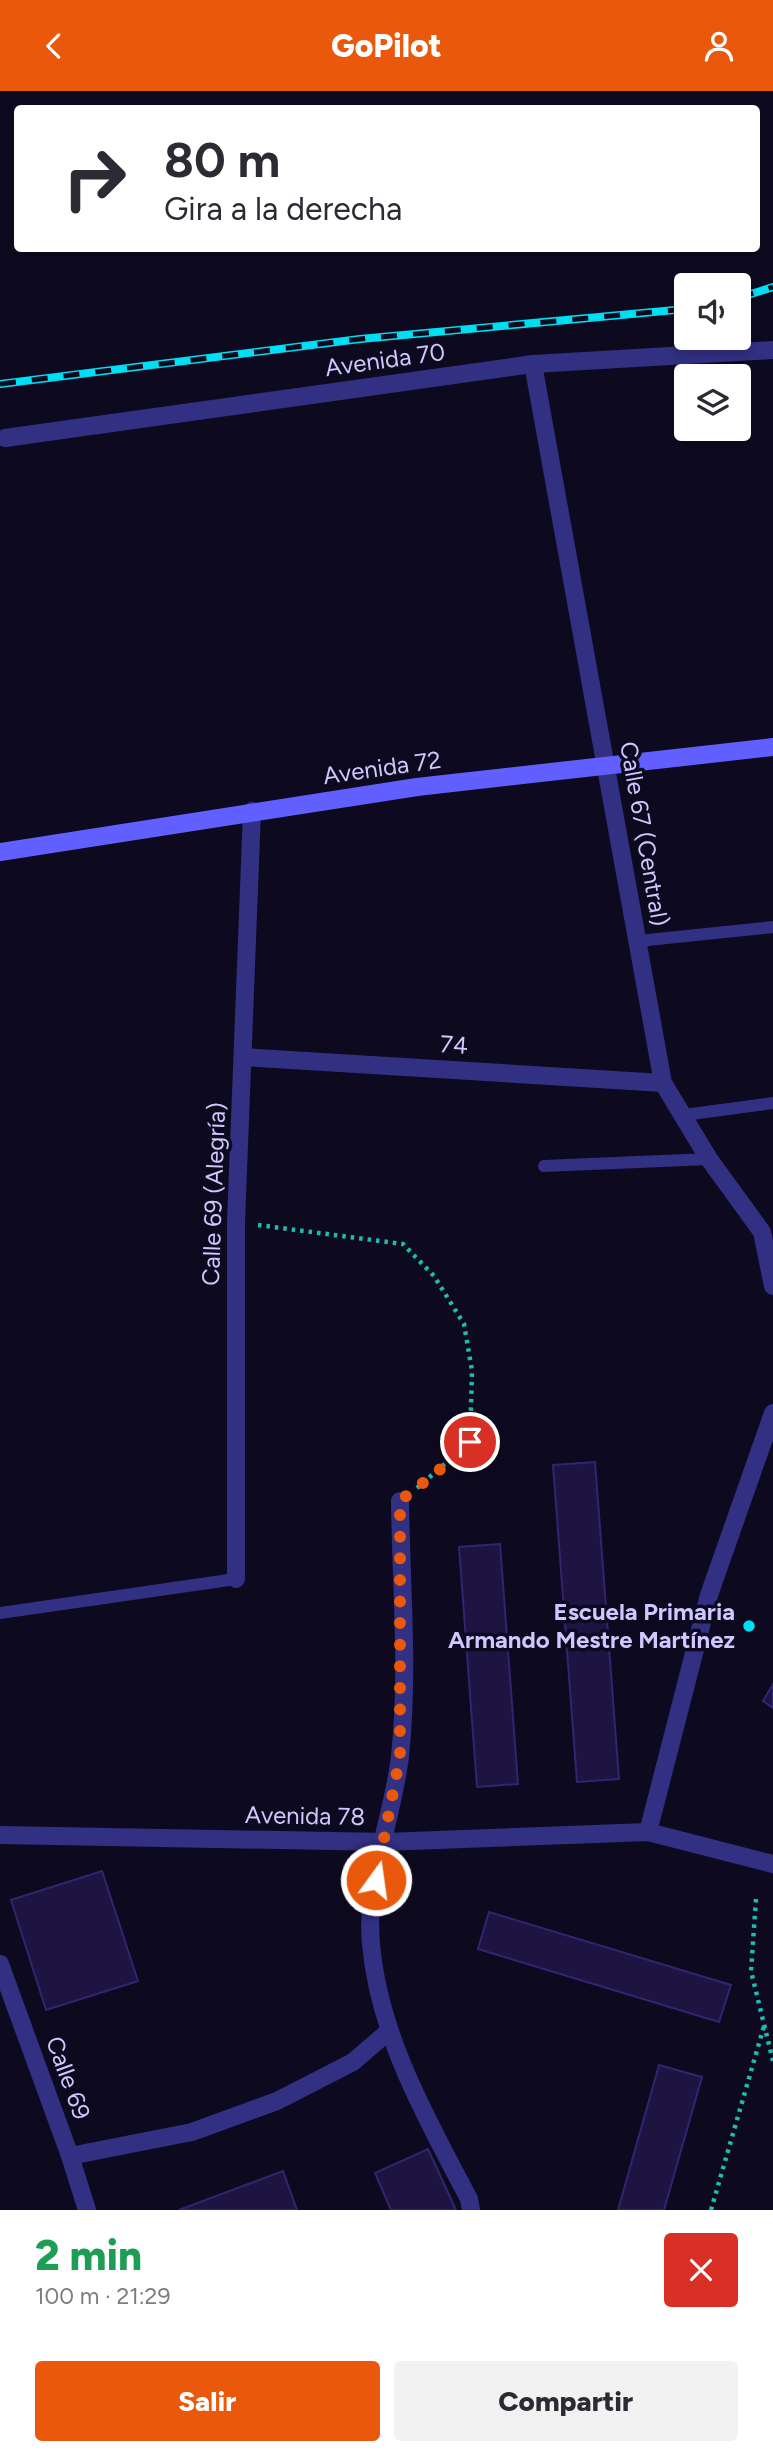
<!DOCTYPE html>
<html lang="es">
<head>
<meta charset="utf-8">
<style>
	:root { --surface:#fff; --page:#f2f2f3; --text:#2b2b33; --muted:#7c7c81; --accent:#ea580c }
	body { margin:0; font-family:Figtree,sans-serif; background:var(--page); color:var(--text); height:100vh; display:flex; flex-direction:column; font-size:26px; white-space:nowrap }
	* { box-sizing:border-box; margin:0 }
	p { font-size:23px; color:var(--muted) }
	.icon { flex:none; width:38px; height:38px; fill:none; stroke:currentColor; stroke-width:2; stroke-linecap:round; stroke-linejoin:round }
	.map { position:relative; height:2119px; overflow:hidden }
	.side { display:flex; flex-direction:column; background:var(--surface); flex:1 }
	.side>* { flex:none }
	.hud { position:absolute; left:14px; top:14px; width:746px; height:147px; border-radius:7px; box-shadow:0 4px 10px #0003; background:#fff; color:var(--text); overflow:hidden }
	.tools { position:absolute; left:674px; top:182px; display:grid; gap:14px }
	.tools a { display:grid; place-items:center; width:77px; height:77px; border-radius:7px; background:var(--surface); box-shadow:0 4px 10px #0003; font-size:35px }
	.pin { position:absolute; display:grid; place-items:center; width:60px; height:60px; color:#fff; margin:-30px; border:4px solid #fff; border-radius:50%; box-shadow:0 2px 7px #0007 }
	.me { position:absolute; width:77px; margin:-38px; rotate:14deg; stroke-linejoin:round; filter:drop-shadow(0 0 5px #0008) }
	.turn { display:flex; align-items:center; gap:24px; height:147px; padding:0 35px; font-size:32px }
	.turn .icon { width:91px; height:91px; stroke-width:2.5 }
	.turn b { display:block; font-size:49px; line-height:60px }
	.round { display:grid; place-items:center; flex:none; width:74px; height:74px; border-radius:7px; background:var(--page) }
	.head { display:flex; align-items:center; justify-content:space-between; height:119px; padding:0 35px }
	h1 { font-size:42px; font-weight:800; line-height:52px; color:#1e9e55 }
	.button { display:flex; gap:14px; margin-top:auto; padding:14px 35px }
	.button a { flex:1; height:80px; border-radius:7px; background:var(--accent); color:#fff; font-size:28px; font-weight:800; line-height:80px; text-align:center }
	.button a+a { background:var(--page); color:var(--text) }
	header { display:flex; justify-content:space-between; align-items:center; height:91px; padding:0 35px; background:var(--accent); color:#fff; font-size:32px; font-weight:800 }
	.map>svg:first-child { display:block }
	.building { fill:#1d1442; stroke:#322470; stroke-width:2 }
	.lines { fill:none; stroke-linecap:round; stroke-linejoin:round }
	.path { stroke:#20bbaf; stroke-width:4.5; stroke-dasharray:3.5 5; stroke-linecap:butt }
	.lane { stroke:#323083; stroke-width:12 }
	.street { stroke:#323083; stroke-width:18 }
	.secondary { stroke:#615fff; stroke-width:18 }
	.rail-casing { stroke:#00def3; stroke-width:8 }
	.rail { stroke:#0d0a1f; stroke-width:5; stroke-dasharray:16; stroke-linecap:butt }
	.route { stroke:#ea580c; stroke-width:12; stroke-dasharray:0 21.6 }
	.poi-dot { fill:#00def3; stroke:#0d0a1f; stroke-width:2.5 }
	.labels { text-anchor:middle; stroke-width:7; stroke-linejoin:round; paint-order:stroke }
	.street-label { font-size:24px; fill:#cec8ff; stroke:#0d0a1f }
	.poi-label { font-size:24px; font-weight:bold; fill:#cec8ff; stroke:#0d0a1f; text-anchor:end }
</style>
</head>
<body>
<header><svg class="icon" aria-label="back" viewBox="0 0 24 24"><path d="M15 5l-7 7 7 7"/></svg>GoPilot<svg class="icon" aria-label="person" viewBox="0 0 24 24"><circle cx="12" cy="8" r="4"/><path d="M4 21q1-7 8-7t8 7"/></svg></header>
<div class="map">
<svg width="773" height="2119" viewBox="0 0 773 2119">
	<rect width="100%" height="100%" fill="#0d0a1f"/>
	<g class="building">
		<polygon points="595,1371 619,1688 577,1691 553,1374"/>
		<polygon points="500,1453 518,1693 477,1696 459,1456"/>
		<polygon points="773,1593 773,1617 763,1610"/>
		<polygon points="102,1780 138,1890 46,1919 11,1809"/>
		<polygon points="489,1821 731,1894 719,1931 478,1858"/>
		<polygon points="659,1974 702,1986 664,2119 618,2119"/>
		<polygon points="428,2058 456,2119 391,2119 375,2082"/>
		<polygon points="283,2080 297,2119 179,2119"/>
	</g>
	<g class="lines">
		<g class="path">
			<polyline points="258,1134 403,1153 434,1185 464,1233 472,1280 470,1351 417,1397"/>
			<polyline points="756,1808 751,1880 773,1970"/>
			<polyline points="711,2119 764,1935"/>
		</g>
		<g class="lane">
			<polyline points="638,850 773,836"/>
			<polyline points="684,1024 773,1012"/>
			<polyline points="544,1075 709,1068"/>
			<polyline points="0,1522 236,1488"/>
		</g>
		<g class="street">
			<polyline points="533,273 663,992 709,1068 762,1141 773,1195"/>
			<polyline points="5,347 533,273 773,259"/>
			<polyline points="243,966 663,992"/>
			<path d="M400 1410C401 1494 409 1581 400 1665 393 1727 365 1790 371 1853 379 1945 427 2028 469 2108L471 2119"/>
			<polyline points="236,1488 236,1131 252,720"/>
			<polyline points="648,1741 709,1504 773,1322"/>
			<polyline points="0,1744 385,1751 648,1741 773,1773"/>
			<polyline points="0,1873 70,2065 87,2119"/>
			<polyline points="70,2065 192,2041 277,2010 353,1971 389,1940"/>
		</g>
		<polyline class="secondary" points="0,761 417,696 773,656"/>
		<g class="rail-casing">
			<g id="rail">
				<polyline points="738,207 773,196"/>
				<polyline points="0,293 360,248 686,218"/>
			</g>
		</g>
		<use href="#rail" class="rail"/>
	</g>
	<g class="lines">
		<polyline class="route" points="376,1789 400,1665 400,1410 452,1369 470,1351"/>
	</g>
	<circle class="poi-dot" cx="749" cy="1535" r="7"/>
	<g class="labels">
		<g class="street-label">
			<text transform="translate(385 269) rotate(-8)" y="8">Avenida 70</text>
			<text transform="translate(382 677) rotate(-8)" y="8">Avenida 72</text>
			<text transform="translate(644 743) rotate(80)" y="8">Calle 67 (Central)</text>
			<text transform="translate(454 954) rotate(4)" y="8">74</text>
			<text transform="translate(214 1103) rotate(-88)" y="8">Calle 69 (Alegría)</text>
			<text transform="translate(305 1725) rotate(1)" y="8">Avenida 78</text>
			<text transform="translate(68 1987) rotate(70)" y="8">Calle 69</text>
		</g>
		<g class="poi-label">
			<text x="735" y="1529">Escuela Primaria<tspan x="735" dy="28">Armando Mestre Martínez</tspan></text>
		</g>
	</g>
</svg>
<div class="tools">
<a><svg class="icon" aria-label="sound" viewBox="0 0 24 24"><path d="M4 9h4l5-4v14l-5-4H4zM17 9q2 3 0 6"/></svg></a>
<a><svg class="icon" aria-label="layers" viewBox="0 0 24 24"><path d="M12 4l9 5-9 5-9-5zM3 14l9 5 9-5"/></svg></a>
</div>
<div class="pin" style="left:470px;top:1351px;background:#d93025"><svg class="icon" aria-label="arrive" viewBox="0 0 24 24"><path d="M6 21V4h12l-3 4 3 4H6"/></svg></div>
<svg class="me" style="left:376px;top:1789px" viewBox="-20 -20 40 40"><circle r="17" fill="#ea580c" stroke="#fff" stroke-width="3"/><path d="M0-11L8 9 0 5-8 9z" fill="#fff"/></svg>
<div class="hud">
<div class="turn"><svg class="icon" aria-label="right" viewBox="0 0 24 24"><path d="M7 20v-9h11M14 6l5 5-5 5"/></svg><div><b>80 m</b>Gira a la derecha</div></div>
</div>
</div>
<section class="side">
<div class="head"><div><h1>2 min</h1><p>100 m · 21:29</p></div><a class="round" style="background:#d93025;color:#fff"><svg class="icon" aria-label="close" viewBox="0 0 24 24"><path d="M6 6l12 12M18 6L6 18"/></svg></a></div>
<div class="button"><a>Salir</a><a>Compartir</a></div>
</section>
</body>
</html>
